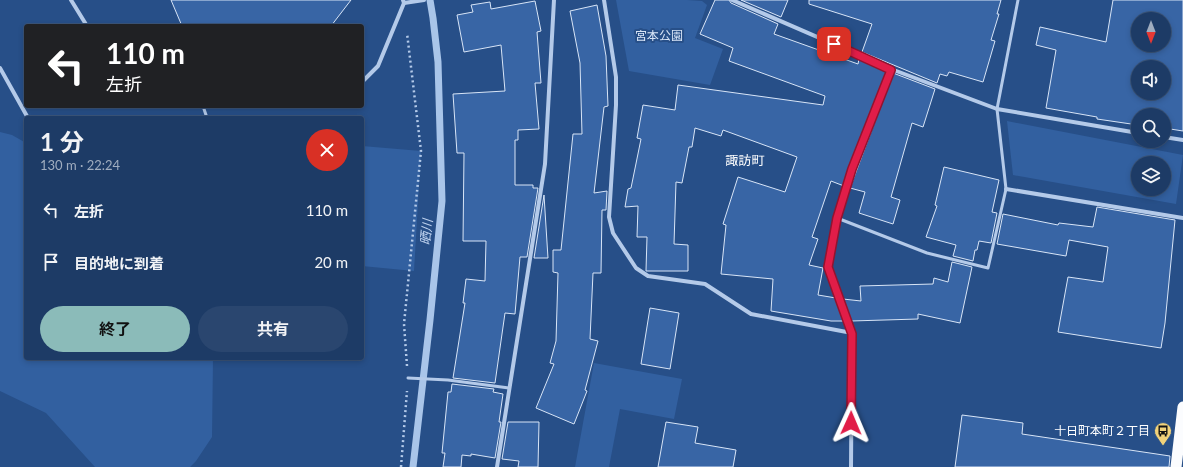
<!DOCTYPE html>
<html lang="ja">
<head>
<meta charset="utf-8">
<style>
	:root { --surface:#1d3b66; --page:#2a466f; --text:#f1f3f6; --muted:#a0adbf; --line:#3b557a; --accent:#8bbbb9 }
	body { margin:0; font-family:Lato,"Noto Sans JP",sans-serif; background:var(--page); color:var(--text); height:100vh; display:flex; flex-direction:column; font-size:15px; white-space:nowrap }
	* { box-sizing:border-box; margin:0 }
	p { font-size:13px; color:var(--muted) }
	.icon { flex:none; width:22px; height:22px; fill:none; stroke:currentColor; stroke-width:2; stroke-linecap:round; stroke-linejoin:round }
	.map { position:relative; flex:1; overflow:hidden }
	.side { position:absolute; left:24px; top:116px; width:340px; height:244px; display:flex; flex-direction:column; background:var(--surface); border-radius:4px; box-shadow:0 2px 6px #0003,0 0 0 1px var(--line) }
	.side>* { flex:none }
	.hud { position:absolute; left:24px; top:24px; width:340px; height:84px; border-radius:4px; box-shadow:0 2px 6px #0003,0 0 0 1px var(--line); background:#202124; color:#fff; overflow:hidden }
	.needle { width:26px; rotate:180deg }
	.controls { position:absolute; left:1131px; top:12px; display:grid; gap:8px }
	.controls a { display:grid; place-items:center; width:40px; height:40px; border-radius:50%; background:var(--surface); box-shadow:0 2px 6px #0003,0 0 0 1px var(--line); font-size:20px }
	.pin { position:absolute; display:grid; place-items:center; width:34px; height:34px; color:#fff; margin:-17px; border-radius:8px; box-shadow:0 2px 6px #0006 }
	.me { position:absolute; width:44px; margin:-22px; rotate:1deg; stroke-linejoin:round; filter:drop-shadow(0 0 3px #0008) }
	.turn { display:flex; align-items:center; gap:14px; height:84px; padding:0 16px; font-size:18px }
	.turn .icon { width:52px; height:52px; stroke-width:2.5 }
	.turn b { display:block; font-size:28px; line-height:34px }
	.round { display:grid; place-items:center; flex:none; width:42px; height:42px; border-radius:21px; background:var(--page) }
	.summary { display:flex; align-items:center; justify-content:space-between; height:68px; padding:0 16px }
	h1 { font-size:24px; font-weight:700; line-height:30px }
	.button { display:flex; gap:8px; margin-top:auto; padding:8px 16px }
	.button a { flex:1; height:46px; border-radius:24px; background:var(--accent); color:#111; font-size:16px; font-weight:700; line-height:46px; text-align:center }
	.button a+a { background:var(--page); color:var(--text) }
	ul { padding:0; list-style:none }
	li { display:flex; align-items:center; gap:12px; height:52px; padding:0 16px }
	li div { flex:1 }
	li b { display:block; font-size:15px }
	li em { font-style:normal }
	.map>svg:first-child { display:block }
	.green { fill:#3260a0; fill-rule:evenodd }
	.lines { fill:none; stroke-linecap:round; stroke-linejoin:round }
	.stream { stroke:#a9c5e9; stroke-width:7 }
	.building { fill:#3865a5; stroke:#d8e5f7; fill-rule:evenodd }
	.path { stroke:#b4cae9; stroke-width:2.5; stroke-dasharray:2 3; stroke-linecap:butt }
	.service { stroke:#b4cae9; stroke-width:3 }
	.minor { stroke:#b4cae9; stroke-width:4 }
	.trunk { stroke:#fbfcfe; stroke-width:11 }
	.route-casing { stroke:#92132f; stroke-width:10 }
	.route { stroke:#e11d48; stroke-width:7 }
	.labels { text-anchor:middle; stroke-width:4; stroke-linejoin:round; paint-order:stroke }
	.park-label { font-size:12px; fill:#d8e5f7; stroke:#274f88 }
	.poi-label { font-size:12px; fill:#fff; stroke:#274f88; text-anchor:end }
	.neighbourhood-label { font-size:13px; fill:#fff; stroke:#274f88 }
	.water-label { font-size:13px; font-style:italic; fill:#c0d4f0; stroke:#274f88 }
</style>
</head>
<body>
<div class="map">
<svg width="1183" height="467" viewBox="0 0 1183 467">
	<rect width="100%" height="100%" fill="#274f88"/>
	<g class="green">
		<polygon points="616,0 687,0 702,1 707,5 695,38 723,49 710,85 629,71"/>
		<path d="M1007 121 1183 155 1176 204 1013 175ZM1138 163H1164V189H1138Z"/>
		<polygon points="0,132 12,135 26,143 26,358 213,358 212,437 196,461 190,467 95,467 46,413 0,391"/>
		<polygon points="362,146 421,151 414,271 362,266"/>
		<polygon points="594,363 682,379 674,419 620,409 609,467 575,467"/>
	</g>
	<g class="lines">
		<polyline class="stream" points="413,467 430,320 442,201 438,62 433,18 430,0"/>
	</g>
	<g class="building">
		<polygon points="171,0 351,0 331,26 182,26"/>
		<polygon points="715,0 729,0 731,3 778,24 774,34 858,64 859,59 887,71 844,186 831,181 812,237 818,239 809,265 823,268 818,295 836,298 844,321 831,321 771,311 773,279 721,274 726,225 723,224 738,177 785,192 797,157 723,130 721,136 695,128 692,147 689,147 682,183 676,182 674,244 688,245 688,271 646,271 647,237 637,237 638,206 625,207 628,189 631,188 641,139 637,138 643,105 675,110 678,85 823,105 825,96 729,61 733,48 700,34"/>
		<polygon points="741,0 788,0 781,17"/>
		<polygon points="809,0 1001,0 997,14 999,14 991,40 995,41 983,82 949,72 947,76 940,74 937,83 862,52 872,24 809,4"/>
		<path d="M1113 0H1183V131L1164 128V115H1138V125L1097 119V117L1046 108 1056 50 1036 45 1040 27 1106 42ZM1138 19H1164V45H1138ZM1138 67H1164V93H1138Z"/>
		<polygon points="535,1 541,31 537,32 541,83 535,83 539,129 518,130 518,140 515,140 515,185 533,185 533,188 538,188 527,257 520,257 515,314 505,313 495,383 453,378 465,303 463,303 466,279 485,281 486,241 463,241 464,153 457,153 453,94 505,91 501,45 464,52 457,15 473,12 471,5 490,2 491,9"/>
		<polygon points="597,5 606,56 608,106 604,107 594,193 607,191 606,210 602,210 601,273 593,273 590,339 598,341 585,390 587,391 574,424 536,408 554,364 550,363 556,341 558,273 553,272 553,250 561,250 573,134 582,134 580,63 570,11"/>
		<polygon points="893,73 935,89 923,127 912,123 891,197 900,200 893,224 859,213 865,192 850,188"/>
		<polygon points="944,167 999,180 992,212 997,213 991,243 979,241 977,250 975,250 973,261 953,256 956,245 926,237 937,206 935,205"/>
		<polygon points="544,195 548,258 534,258"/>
		<polygon points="1097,207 1175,220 1165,323 1161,348 1058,332 1068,277 1103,282 1108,247 1069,240 1066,256 997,244 1003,214 1058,225 1059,223 1093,227"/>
		<polygon points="952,262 972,267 960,323 918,314 918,319 851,321 843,299 861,301 860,286 933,284 934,278 948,282"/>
		<polygon points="650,308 679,313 670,369 641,364"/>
		<polygon points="452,384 494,389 493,392 503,394 499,422 501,422 495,458 471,454 471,456 462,455 461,467 443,467 445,453 442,453 448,392 451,392"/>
		<polygon points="962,415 1023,423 1022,434 1170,456 1169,467 955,467"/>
		<polygon points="508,422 539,422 538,467 518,467 519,461 502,459"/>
		<polygon points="666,422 698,427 695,443 736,450 733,467 658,467"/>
	</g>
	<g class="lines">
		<g class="path">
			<polyline points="407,366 404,324 421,151 407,33"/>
			<polyline points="401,467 407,391"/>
		</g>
		<g class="service">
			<polyline points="203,106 207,118"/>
			<polyline points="837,218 927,253 988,268 1006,189 997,109 1018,0"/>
			<polyline points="852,333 828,267 837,218 853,169 891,69"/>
			<polyline points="408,378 448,380 509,388"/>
		</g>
		<g class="minor">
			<polyline points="71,0 87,26"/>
			<polyline points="604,0 616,77 616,105 609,217 613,233 636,268 648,276 705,284 751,314 852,333 851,467"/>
			<polyline points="732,0 891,69 997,109 1138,133"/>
			<polyline points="404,3 424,0"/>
			<polyline points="0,68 28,118"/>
			<polyline points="362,82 378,66 404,3 403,0"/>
			<polyline points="1164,137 1183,140"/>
			<polyline points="1006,189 1183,218"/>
			<polyline points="497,467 545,164 554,0"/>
		</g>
		<polyline class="trunk" points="1176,467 1183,407"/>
	</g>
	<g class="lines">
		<g class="route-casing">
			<polyline id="route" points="834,44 891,70 852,169 837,218 828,267 852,334 851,423"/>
		</g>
		<use href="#route" class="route"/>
	</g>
	<defs>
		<g id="bus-pin" transform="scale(0.9)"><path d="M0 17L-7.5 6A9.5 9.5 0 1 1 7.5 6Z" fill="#f1d27a" stroke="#274f88"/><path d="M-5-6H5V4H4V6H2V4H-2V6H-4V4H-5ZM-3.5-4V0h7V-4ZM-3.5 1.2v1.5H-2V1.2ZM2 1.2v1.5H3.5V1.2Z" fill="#111"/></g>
	</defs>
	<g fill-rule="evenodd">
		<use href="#bus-pin" x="1163" y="431"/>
	</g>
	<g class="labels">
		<g class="park-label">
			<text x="659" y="40">宮本公園</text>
		</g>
		<g class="poi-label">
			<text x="1150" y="435">十日町本町２丁目</text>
		</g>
		<g class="neighbourhood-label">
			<text x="745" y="165">諏訪町</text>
		</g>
		<g class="water-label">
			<text transform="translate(426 232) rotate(-84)" y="5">晒川</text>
		</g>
	</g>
</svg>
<div class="controls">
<a><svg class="needle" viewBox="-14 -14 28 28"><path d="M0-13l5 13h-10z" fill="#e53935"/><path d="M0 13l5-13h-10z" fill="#a0adbf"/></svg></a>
<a><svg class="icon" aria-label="sound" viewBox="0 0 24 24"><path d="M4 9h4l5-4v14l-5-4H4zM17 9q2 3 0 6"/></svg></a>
<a><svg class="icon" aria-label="search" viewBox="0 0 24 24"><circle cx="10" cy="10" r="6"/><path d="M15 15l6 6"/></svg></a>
<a><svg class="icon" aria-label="layers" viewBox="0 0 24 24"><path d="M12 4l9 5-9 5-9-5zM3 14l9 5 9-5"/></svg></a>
</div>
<div class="pin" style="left:834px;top:44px;background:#d93025"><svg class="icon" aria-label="arrive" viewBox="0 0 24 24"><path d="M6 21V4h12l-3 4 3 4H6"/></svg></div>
<svg class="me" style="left:851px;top:423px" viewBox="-20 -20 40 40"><path d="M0-17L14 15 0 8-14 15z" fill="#e11d48" stroke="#fff" stroke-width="4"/></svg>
<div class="hud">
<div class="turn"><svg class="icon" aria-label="left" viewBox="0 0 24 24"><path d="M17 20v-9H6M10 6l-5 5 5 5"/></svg><div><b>110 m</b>左折</div></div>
</div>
<section class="side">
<div class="summary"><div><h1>1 分</h1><p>130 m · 22:24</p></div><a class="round" style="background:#d93025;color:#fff"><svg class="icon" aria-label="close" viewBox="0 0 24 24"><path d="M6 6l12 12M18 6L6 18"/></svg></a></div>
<ul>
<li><svg class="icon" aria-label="left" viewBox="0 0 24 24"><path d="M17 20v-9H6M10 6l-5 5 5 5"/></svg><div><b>左折</b></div><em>110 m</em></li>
<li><svg class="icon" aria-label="arrive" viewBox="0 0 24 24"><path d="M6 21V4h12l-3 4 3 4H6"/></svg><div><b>目的地に到着</b></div><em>20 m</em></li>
</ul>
<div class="button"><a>終了</a><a>共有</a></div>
</section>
</div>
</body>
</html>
